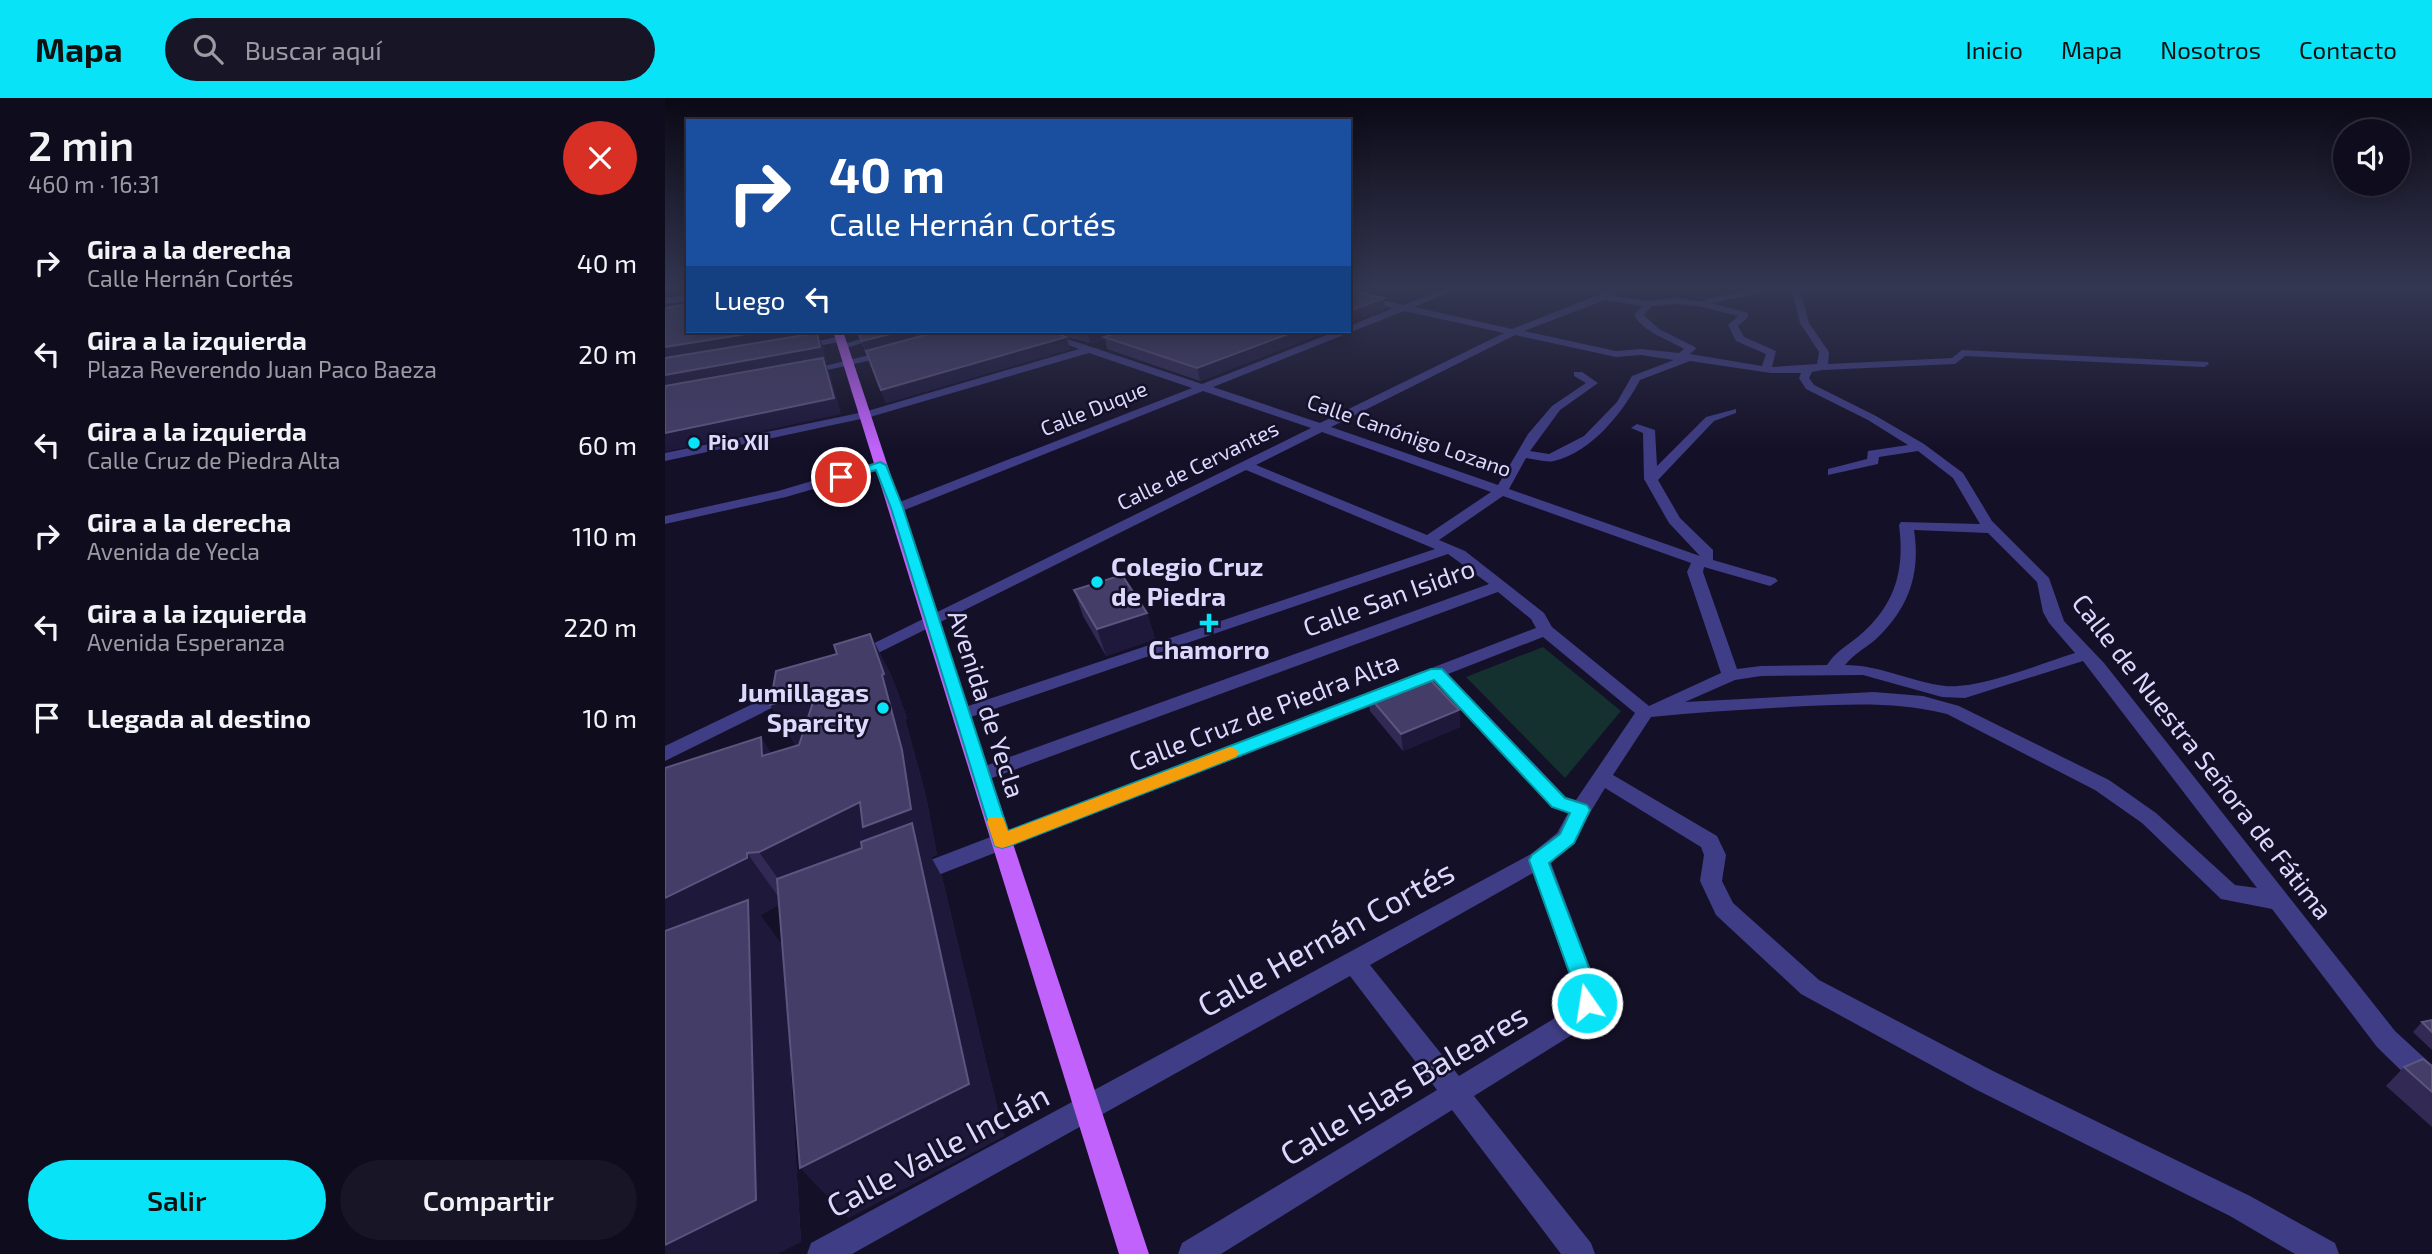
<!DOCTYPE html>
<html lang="es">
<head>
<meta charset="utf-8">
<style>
	:root { --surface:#0f0c1d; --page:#181526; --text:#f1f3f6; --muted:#9b9ba4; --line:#2f2c3b; --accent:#09e3f8 }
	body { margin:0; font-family:"Exo 2",sans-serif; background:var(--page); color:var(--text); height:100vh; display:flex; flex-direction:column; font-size:26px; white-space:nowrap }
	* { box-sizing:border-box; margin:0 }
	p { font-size:23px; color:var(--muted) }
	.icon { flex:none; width:38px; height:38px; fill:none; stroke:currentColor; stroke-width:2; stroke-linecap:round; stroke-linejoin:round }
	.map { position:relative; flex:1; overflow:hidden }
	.side { display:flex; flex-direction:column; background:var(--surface); width:665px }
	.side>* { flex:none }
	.top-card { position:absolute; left:21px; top:21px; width:665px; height:214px; border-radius:0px; box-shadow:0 4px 18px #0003,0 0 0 2px var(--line); background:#1a4fa0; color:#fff; overflow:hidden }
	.controls { position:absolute; left:1668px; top:21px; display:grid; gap:14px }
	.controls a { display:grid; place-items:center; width:77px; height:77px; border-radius:50%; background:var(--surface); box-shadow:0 4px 18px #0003,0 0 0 2px var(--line); font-size:35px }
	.pin { position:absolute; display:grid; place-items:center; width:60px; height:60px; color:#fff; margin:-30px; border:4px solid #fff; border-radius:50%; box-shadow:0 2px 7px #0007 }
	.me { position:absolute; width:77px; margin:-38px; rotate:347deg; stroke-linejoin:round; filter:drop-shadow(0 0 5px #0008) }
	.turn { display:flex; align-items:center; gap:24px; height:147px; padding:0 28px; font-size:32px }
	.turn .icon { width:91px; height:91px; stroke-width:2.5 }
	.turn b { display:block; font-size:49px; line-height:60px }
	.then { display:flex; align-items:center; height:66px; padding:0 28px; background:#0003; gap:14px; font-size:26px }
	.round { display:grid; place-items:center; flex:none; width:74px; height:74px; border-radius:37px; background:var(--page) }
	.headline { display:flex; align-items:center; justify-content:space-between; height:119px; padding:0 28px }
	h1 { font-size:42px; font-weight:600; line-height:52px }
	.button { display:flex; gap:14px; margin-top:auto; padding:14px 28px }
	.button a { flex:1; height:80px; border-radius:42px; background:var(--accent); color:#111; font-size:28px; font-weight:600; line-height:80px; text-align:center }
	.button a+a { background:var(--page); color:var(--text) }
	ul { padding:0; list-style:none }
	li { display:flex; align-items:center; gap:21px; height:91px; padding:0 28px }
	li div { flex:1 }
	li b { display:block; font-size:26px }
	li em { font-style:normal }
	header { display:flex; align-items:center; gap:42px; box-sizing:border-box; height:98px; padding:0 35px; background:var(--accent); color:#111 }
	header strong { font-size:33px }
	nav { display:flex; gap:38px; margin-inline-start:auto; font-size:24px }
	.search { width:490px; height:63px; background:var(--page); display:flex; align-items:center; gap:18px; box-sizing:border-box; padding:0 24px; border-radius:38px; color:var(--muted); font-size:26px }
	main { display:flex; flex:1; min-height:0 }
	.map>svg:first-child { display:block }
	.green { fill:#143130 }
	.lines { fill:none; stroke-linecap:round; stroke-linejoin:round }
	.minor { fill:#3f3d85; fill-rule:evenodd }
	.primary { fill:#c062fb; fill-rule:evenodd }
	.wall { fill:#322a55; fill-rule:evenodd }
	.shaded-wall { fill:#1e183b }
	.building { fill:#443d67; stroke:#5c557f; stroke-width:2 }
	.route { fill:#09e3f8; stroke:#0694a1; stroke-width:2 }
	.slow { fill:#f59e0b }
	.poi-dot { fill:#09e3f8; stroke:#141027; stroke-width:2.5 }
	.labels { text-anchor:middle; stroke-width:5; stroke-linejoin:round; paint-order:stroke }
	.far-street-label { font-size:21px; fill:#dcd8fe; stroke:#141027 }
	.far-poi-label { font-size:21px; font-weight:bold; fill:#dcd8fe; stroke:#141027; text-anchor:start }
	.poi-label { font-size:26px; font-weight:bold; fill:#dcd8fe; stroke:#141027; text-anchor:start }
	.street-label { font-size:26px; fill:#dcd8fe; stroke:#141027 }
	.near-street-label { font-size:32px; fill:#dcd8fe; stroke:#141027 }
</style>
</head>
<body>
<header>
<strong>Mapa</strong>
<div class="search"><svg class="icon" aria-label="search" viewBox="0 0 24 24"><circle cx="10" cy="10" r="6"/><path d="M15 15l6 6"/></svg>Buscar aquí</div>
<nav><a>Inicio</a><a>Mapa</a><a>Nosotros</a><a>Contacto</a></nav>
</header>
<main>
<section class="side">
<div class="headline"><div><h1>2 min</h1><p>460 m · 16:31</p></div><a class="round" style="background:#d93025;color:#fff"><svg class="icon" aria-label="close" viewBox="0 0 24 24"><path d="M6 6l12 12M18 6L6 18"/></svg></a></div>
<ul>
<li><svg class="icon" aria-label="right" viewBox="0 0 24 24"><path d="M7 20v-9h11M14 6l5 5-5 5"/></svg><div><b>Gira a la derecha</b><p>Calle Hernán Cortés</p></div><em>40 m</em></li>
<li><svg class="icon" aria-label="left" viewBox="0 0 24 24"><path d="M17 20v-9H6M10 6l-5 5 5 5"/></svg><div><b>Gira a la izquierda</b><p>Plaza Reverendo Juan Paco Baeza</p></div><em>20 m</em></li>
<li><svg class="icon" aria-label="left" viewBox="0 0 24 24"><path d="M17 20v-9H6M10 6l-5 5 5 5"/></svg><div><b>Gira a la izquierda</b><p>Calle Cruz de Piedra Alta</p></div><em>60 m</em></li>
<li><svg class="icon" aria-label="right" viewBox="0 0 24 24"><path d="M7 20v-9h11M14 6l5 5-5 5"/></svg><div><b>Gira a la derecha</b><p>Avenida de Yecla</p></div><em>110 m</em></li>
<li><svg class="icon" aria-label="left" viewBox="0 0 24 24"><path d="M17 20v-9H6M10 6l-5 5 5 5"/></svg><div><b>Gira a la izquierda</b><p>Avenida Esperanza</p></div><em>220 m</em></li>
<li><svg class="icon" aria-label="arrive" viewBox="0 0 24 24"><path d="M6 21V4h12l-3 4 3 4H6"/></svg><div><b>Llegada al destino</b></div><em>10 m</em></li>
</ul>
<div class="button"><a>Salir</a><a>Compartir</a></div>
</section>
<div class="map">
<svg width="1767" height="1156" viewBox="0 0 1767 1156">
	<rect width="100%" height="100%" fill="#141027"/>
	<polygon class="green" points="878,549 956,613 900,680 801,579"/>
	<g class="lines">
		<g class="minor">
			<path d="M783 190H794L749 209 847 231 951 190H961L948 198 984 203 1011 200 1040 204 1041 201 1094 190 1098 193 1097 195 1046 205 1083 215V219L1073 228 1079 239 1111 253 1107 269 1152 266 1154 254 1135 225 1127 193 1123 190 1135 192 1144 225 1164 254 1163 266 1287 260 1297 252 1543 264 1544 266 1539 269 1300 258 1290 266 1157 272 1147 274 1144 280 1149 287 1211 318 1259 346 1298 375 1327 423 1384 480 1399 523 1439 565 1730 933 1767 967V997L1758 994 1712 949 1607 811 1556 801 1477 725 1430 692 1282 616C1235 604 1189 606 1142 608 1090 611 1038 614 986 619L948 677 1052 738 1061 757 1057 783 1068 805 1154 882 1328 973 1585 1098 1670 1145 1674 1156H1630L1565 1118 1310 991 1136 896 1051 817 1035 783 1039 757 1036 749 940 690 906 746 886 765 935 896 927 918 918 930 809 998 926 1145 930 1156H896L787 1012 556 1156H513L517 1145 772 992 685 878 187 1156H142L146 1145 866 756 892 735 903 715 887 709 769 582 258 783 250 785 242 783 239 777 242 771 871 530 866 521 833 494 316 684 309 682 306 677 309 672 824 486 783 456 297 622 291 620 288 616 291 612 770 451 581 372 191 566 185 565 182 561 185 557 646 330 538 293 237 413H227V407L527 290 424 255 205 319 0 363V355L199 314 414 251 365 233H379L537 286 672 233H684V228L729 210 684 201V195L738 207ZM940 202 977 208 969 217C981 236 1001 240 1019 251L1014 255 976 251 951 253 859 233ZM1011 206 1033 208 1073 218 1063 227 1071 243 1101 256 1097 268 1025 256 1031 251 1030 249 994 231 979 217 987 208ZM739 213 839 235 655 325 548 289ZM850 237 951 259 976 257 1009 262 967 278 952 304 919 338 884 356 865 353 895 312 933 285 917 274H909V278L921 285 887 308 863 336 833 387 666 329ZM1025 263 1106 275H1136L1134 280 1141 291 1203 322 1243 347 1203 353 1202 361 1163 371V377L1213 366 1214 359 1253 353 1288 380 1315 426 1236 424 1234 427C1240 473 1230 507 1194 538 1183 547 1170 554 1162 567L1096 568 1072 571 1038 474 1039 469 1105 488 1113 483 1110 480 1048 462V452L1015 420 993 382 1049 323 1071 315V311L1041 319 992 368 990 332 972 326 966 330 978 335 979 381 1004 425 1035 458 844 391 861 360C870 361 881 365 889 363 927 354 958 314 975 282ZM657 334 826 394 762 437 591 367ZM838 398 1026 465 1022 474 1056 575 984 608 887 529 879 515 800 453 774 442ZM1249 432 1323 435 1372 484 1378 514 1384 525 1410 555C1375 566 1315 591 1280 588 1246 584 1215 567 1180 567 1188 557 1200 550 1210 542 1243 511 1256 477 1249 432ZM878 539 970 615 911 702 901 699 783 576ZM1418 563 1592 790 1570 787 1491 715 1444 682 1294 608 1258 598 1209 594 1020 604 1070 582 1096 578 1198 577 1277 599 1300 600ZM868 775 911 896 909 903 900 914 794 978 705 867Z"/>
			<polygon points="23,197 23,203 0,206 0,200"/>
			<polygon points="220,233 235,233 178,251 173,248"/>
			<polygon points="176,238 181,241 180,243 135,251 130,248"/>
			<polygon points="225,252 230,255 229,257 140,277 135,274"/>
			<polygon points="215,363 220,364 220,370 121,399 0,426 0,418 113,393"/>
			<polygon points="125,588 131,590 134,594 131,598 0,663 0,648"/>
		</g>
		<polygon class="primary" points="168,233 178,233 484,1156 454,1156"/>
	</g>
	<g class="wall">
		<polygon points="192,233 663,233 535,283 442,251 440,242 425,245 401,239 405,251 221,305"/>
		<polygon points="409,492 482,515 490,541 441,558 418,518"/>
		<path d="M205 536 227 579 242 620 240 621 261 698 272 757 266 759 277 779 339 1038 183 1120 121 897 136 1144 0 670 106 655 131 648 172 556ZM114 807 117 847 95 817Z"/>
		<polygon points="702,596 794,612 795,629 738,653 705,613"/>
		<polygon points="1767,922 1767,952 1748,934 1757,924"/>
		<polygon points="1767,968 1767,1029 1721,988 1739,969"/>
	</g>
	<g class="shaded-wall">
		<polygon points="719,200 720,211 684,225 684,213"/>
		<polygon points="100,233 155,233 156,239 154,239 158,249 162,264 160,265 165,275 176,316 0,354 0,249"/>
		<polygon points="237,233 287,233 202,255 197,243"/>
		<polygon points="422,233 480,233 439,239 440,242 425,245"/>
		<polygon points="631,233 663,233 535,283 532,270"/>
		<polygon points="401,239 405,251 221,305 216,292"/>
		<polygon points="482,515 490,541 441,558 432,531"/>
		<polygon points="205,536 227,579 242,620 240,621 261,698 272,757 266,759 277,779 339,1038 183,1120 135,1070 127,800 94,754"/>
		<polygon points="151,595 133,652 105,607"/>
		<polygon points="794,612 795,629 738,653 736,636"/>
		<polygon points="96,639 125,684 97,658"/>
		<polygon points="82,755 115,801 116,806 95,817 118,848 136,1144 113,1156 0,1156 0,800"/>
	</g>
	<g class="building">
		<polygon points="684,192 719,200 684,213"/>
		<polygon points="23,206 23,233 100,233 0,249 0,210"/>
		<polygon points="200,233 237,233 197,243 193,235"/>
		<polygon points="275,233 385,233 401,239 216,292 201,253"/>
		<polygon points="459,233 631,233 532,270 439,239"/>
		<polygon points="152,235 155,249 0,277 0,260"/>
		<polygon points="158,260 169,300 0,335 0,288"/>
		<polygon points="457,477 482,515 432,531 409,492"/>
		<polygon points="205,536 219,576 217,577 237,652 246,711 198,729 195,704 94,754 82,755 82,760 0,800 0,670 96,639 97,658 134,647 151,595 105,607 111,573 172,556 169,547"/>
		<polygon points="758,574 794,612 736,636 702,596"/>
		<polygon points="247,725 304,986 135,1070 112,781 197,750 196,744"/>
		<polygon points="83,802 91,1102 0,1147 0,833"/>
		<polygon points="1767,922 1767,934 1757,924"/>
		<polygon points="1758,961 1767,968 1767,994 1739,969"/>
	</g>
	<linearGradient id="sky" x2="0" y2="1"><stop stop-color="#0b0915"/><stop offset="0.54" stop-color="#343752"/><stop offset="1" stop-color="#343752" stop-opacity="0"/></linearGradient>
	<rect width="1767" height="351" fill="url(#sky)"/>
	<polygon class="route" points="215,364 221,367 238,410 343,733 766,571 777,571 900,700 922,707 925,712 909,745 884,765 934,896 930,912 922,915 914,912 911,905 912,896 864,762 867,757 895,736 905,715 887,709 769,582 344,748 337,750 330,748 226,410 211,372 176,382 170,379"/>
	<polygon class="slow" points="565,649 571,651 574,655 571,659 344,748 337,750 330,748 322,724 324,719 338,719 343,733"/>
	<g class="poi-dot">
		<circle cx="29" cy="345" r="7"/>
		<circle cx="432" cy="484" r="7"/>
		<path d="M540.5 514.5h7v7h7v7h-7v7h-7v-7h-7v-7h7z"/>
		<circle cx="218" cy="610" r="7"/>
	</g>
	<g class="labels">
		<g class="far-street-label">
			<text transform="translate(429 311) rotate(-22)" y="7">Calle Duque</text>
			<text transform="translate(744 338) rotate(19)" y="7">Calle Canónigo Lozano</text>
			<text transform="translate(533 368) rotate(-26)" y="7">Calle de Cervantes</text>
		</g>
		<g class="far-poi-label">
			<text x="43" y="352">Pio XII</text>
		</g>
		<g class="poi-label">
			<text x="446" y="478">Colegio Cruz<tspan x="446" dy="30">de Piedra</tspan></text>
			<text x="544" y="561" text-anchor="middle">Chamorro</text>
			<text x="204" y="604" text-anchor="end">Jumillagas<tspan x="204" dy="30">Sparcity</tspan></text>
		</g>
		<g class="street-label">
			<text transform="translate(724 500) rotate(-20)" y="9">Calle San Isidro</text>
			<text transform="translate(321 606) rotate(72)" y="9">Avenida de Yecla</text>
			<text transform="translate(599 614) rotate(-21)" y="9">Calle Cruz de Piedra Alta</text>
			<text transform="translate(1537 659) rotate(52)" y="9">Calle de Nuestra Señora de Fátima</text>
		</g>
		<g class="near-street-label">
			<text transform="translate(661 841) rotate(-29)" y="11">Calle Hernán Cortés</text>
			<text transform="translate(739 987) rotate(-31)" y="11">Calle Islas Baleares</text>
			<text transform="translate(273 1053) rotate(-28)" y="11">Calle Valle Inclán</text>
		</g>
	</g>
</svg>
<div class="controls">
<a><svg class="icon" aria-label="sound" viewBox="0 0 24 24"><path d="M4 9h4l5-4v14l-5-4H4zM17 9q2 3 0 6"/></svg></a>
</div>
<div class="pin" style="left:176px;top:379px;background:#d93025"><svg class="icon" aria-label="arrive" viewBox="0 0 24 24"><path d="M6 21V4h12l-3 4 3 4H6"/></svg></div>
<svg class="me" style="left:922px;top:905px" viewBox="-20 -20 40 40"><circle r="17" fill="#09e3f8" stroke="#fff" stroke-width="3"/><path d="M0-11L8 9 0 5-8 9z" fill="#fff"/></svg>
<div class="top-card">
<div class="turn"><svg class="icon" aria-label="right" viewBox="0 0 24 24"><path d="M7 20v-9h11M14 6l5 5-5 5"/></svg><div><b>40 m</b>Calle Hernán Cortés</div></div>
<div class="then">Luego<svg class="icon" aria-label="left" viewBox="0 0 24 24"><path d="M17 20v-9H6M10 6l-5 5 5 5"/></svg></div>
</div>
</div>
</main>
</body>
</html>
